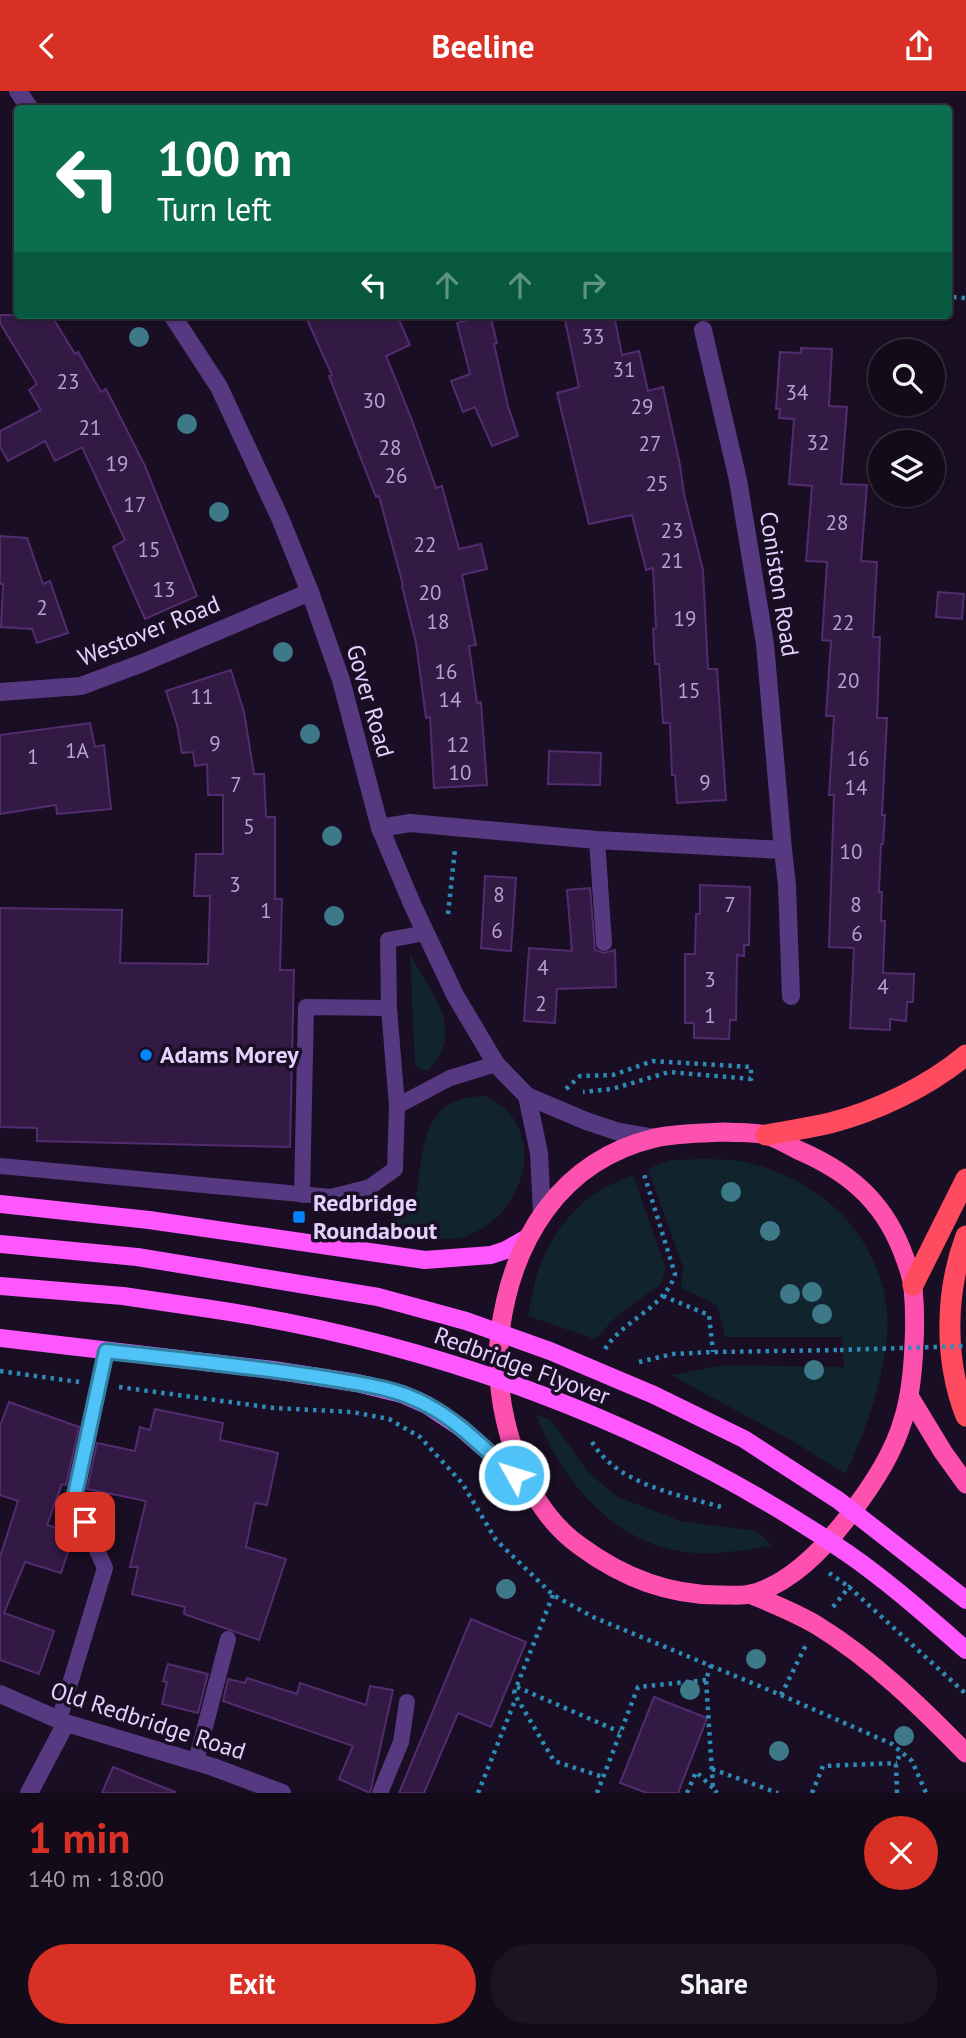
<!DOCTYPE html>
<html lang="en">
<head>
<meta charset="utf-8">
<style>
	:root { --surface:#130a1a; --page:#1c1323; --text:#f1f3f6; --muted:#9d9aa2; --line:#322b39; --accent:#d93025 }
	body { margin:0; font-family:"PT Sans",sans-serif; background:var(--page); color:var(--text); height:100vh; display:flex; flex-direction:column; font-size:26px; white-space:nowrap }
	* { box-sizing:border-box; margin:0 }
	p { font-size:23px; color:var(--muted) }
	.icon { flex:none; width:38px; height:38px; fill:none; stroke:currentColor; stroke-width:2; stroke-linecap:round; stroke-linejoin:round }
	.map { position:relative; height:1702px; overflow:hidden }
	.side { display:flex; flex-direction:column; background:var(--surface); flex:1 }
	.side>* { flex:none }
	.hud { position:absolute; left:14px; top:14px; width:938px; height:214px; border-radius:7px; box-shadow:0 2px 5px #0004,0 0 0 2px var(--line); background:#0b6e4f; color:#fff; overflow:hidden }
	.controls { position:absolute; left:868px; top:248px; display:grid; gap:14px }
	.controls a { display:grid; place-items:center; width:77px; height:77px; border-radius:50%; background:var(--surface); box-shadow:0 2px 5px #0004,0 0 0 2px var(--line); font-size:35px }
	.pin { position:absolute; display:grid; place-items:center; width:60px; height:60px; color:#fff; margin:-30px; border-radius:14px; box-shadow:0 4px 10px #0006 }
	.me { position:absolute; width:77px; margin:-38px; rotate:309deg; stroke-linejoin:round; filter:drop-shadow(0 0 5px #0008) }
	.turn { display:flex; align-items:center; gap:24px; height:147px; padding:0 28px; font-size:32px }
	.turn .icon { width:91px; height:91px; stroke-width:2.5 }
	.turn b { display:block; font-size:49px; line-height:60px }
	.lanes { display:flex; align-items:center; height:66px; padding:0 28px; background:#0003; justify-content:center; gap:35px; direction:ltr }
	.lanes .off { opacity:.35 }
	.round { display:grid; place-items:center; flex:none; width:74px; height:74px; border-radius:37px; background:var(--page) }
	.headline { display:flex; align-items:center; justify-content:space-between; height:119px; padding:0 28px }
	h1 { font-size:42px; font-weight:700; line-height:52px; color:var(--accent) }
	.button { display:flex; gap:14px; margin-top:auto; padding:14px 28px }
	.button a { flex:1; height:80px; border-radius:42px; background:var(--accent); color:#fff; font-size:28px; font-weight:700; line-height:80px; text-align:center }
	.button a+a { background:var(--page); color:var(--text) }
	header { display:flex; justify-content:space-between; align-items:center; height:91px; padding:0 28px; background:var(--accent); color:#fff; font-size:32px; font-weight:700 }
	.map>svg:first-child { display:block }
	.green { fill:#11242d }
	.building { fill:#321a44; stroke:#532c70; stroke-width:2 }
	.lines { fill:none; stroke-linecap:round; stroke-linejoin:round }
	.path { stroke:#2e8bb5; stroke-width:4.5; stroke-dasharray:3.5 5; stroke-linecap:butt }
	.service { stroke:#573982; stroke-width:16 }
	.minor { stroke:#573982; stroke-width:18 }
	.tertiary { stroke:#573982; stroke-width:18 }
	.primary { stroke:#fe57ff; stroke-width:18 }
	.trunk { stroke:#fe51af; stroke-width:19 }
	.motorway { stroke:#ff4b5f; stroke-width:21 }
	.path-bridge { stroke:#2e8bb5; stroke-width:4.5; stroke-dasharray:3.5 5; stroke-linecap:butt }
	.primary-bridge { stroke:#fe57ff; stroke-width:18 }
	.tree { fill:#3e798a }
	.route-casing { stroke:#337fa1; stroke-width:18 }
	.route { stroke:#4fc3f7; stroke-width:12 }
	.poi-dot { fill:#0085fb; stroke:#190e23; stroke-width:2.5 }
	.labels { text-anchor:middle; stroke-width:7; stroke-linejoin:round; paint-order:stroke }
	.number-label { font-size:21px; fill:#baa2d0 }
	.street-label { font-size:24px; fill:#e7d0ff; stroke:#190e23 }
	.poi-label { font-size:24px; font-weight:bold; fill:#e7d0ff; stroke:#190e23; text-anchor:start }
</style>
</head>
<body>
<header><svg class="icon" aria-label="back" viewBox="0 0 24 24"><path d="M15 5l-7 7 7 7"/></svg>Beeline<svg class="icon" aria-label="share" viewBox="0 0 24 24"><path d="M12 15V3M7 8l5-5 5 5M5 13v7h14v-7"/></svg></header>
<div class="map">
<svg width="966" height="1702" viewBox="0 0 966 1702">
	<rect width="100%" height="100%" fill="#190e23"/>
	<g class="green">
		<path d="M410 863C432 905 467 938 428 980L420 978 415 974Z"/>
		<path d="M485 1005C495 1011 504 1015 511 1024 544 1067 511 1133 463 1146 437 1152 407 1143 382 1139 390 1131 412 1113 416 1103 419 1095 418 1085 420 1076 428 1032 435 1006 485 1005Z"/>
		<path d="M707 1068C719 1069 733 1068 745 1071 816 1087 875 1138 886 1213 894 1261 867 1340 845 1383L791 1349 671 1284 724 1274 844 1276 842 1246H725L717 1214 681 1197 683 1176 648 1078 671 1069Z"/>
		<path d="M633 1084 666 1178 661 1193 617 1225 595 1248 528 1225C535 1175 552 1135 594 1103 605 1095 620 1090 633 1084Z"/>
		<path d="M536 1324 551 1329 589 1382 616 1405 680 1430 757 1440 772 1455C747 1459 723 1463 697 1462 618 1458 563 1393 536 1324Z"/>
	</g>
	<g class="building">
		<polygon points="0,224 51,224 75,263 78,261 101,301 106,298 145,375 197,505 145,528 113,456 125,449 82,356 55,370 45,350 8,370 0,356 0,340 41,319 29,299 37,293 0,232"/>
		<polygon points="305,224 397,224 410,254 386,265 410,324 436,397 442,395 459,458 481,453 487,478 462,484 476,554 469,555 477,612 481,611 487,694 434,697 430,626 426,627 416,552 402,495 403,494 379,405 376,406 329,285 332,284"/>
		<polygon points="490,224 497,252 494,253 508,315 518,345 492,355 475,316 463,321 451,290 470,283 457,232"/>
		<polygon points="564,224 614,224 622,264 639,260 648,300 663,296 680,374 684,403 703,479 708,578 717,578 726,709 677,712 675,684 672,684 670,632 663,632 659,573 655,573 653,538 656,537 653,477 646,479 632,424 589,433 557,302 579,296"/>
		<polygon points="801,257 832,258 829,315 847,316 841,393 867,394 861,470 877,471 873,546 880,546 877,627 887,627 882,724 885,724 883,753 881,753 879,801 882,801 881,830 885,830 883,882 914,883 913,911 907,911 906,930 890,928 890,939 850,937 854,857 829,856 834,704 829,704 834,625 826,625 831,550 822,549 827,471 806,470 812,395 789,393 794,328 779,327 780,318 776,318 780,261 801,262"/>
		<polygon points="0,445 27,447 43,493 50,490 68,542 37,552 32,538 1,536 3,493 0,493"/>
		<polygon points="938,501 964,503 962,528 936,526"/>
		<polygon points="231,579 244,621 254,683 264,683 266,726 275,726 275,808 282,808 280,879 294,879 290,1056 37,1050 37,1037 0,1036 0,817 122,819 120,872 208,873 210,805 194,805 196,763 223,763 223,704 208,704 207,673 195,675 193,661 182,662 177,634 166,600"/>
		<polygon points="90,632 95,656 104,654 111,718 57,723 56,714 0,723 0,644"/>
		<polygon points="549,660 601,662 600,694 548,693"/>
		<polygon points="485,785 516,787 511,860 481,857"/>
		<polygon points="700,794 750,796 749,854 744,854 744,865 737,864 736,929 730,929 729,948 694,947 694,932 685,932 685,863 695,863 696,823 700,823"/>
		<polygon points="590,797 595,859 604,862 615,859 616,896 557,898 555,932 524,930 529,857 572,860 567,799"/>
		<polygon points="9,1311 79,1336 66,1394 62,1393 47,1434 74,1443 61,1482 25,1471 4,1522 54,1540 39,1583 0,1569 0,1466 18,1410 0,1404 0,1335"/>
		<polygon points="155,1318 223,1332 220,1349 278,1362 267,1414 255,1412 246,1456 286,1468 259,1549 184,1523 185,1516 132,1503 138,1476 130,1476 146,1410 87,1398 97,1352 135,1360 140,1336 150,1339"/>
		<polygon points="471,1528 526,1551 491,1636 458,1622 424,1702 399,1702"/>
		<polygon points="168,1573 208,1583 198,1622 162,1613 167,1591 163,1590"/>
		<polygon points="247,1587 297,1603 300,1592 366,1614 370,1595 393,1599 370,1702 339,1688 353,1655 223,1610 228,1588 245,1592"/>
		<polygon points="654,1606 707,1627 678,1702 647,1702 620,1692"/>
		<polygon points="113,1676 175,1701 175,1702 102,1702"/>
	</g>
	<g class="lines">
		<g class="path">
			<polyline points="953,206 966,207"/>
			<polyline points="448,823 455,758"/>
			<polyline points="566,998 580,985 613,984 653,970 751,976 751,988 669,981 612,998 583,1001"/>
			<polyline points="663,1205 709,1224 713,1261"/>
			<path d="M605 1258C623 1229 665 1217 675 1183L644 1083"/>
			<polyline points="639,1271 673,1263 713,1261 840,1259"/>
			<polyline points="0,1280 79,1291"/>
			<polyline points="119,1296 274,1317 352,1321 389,1328 420,1346 462,1392 496,1449 553,1504 593,1526 781,1604 892,1653 912,1670 926,1702"/>
			<path d="M592 1351C618 1394 677 1403 721 1416"/>
			<polyline points="829,1482 848,1495"/>
			<polyline points="553,1504 514,1602 554,1670 603,1686"/>
			<polyline points="833,1516 849,1496 966,1603"/>
			<polyline points="711,1574 706,1589 713,1697 717,1702"/>
			<polyline points="517,1596 620,1641"/>
			<polyline points="781,1604 806,1554"/>
			<polyline points="712,1678 778,1702"/>
			<polyline points="478,1702 516,1607"/>
			<polyline points="597,1702 638,1596 706,1589"/>
			<polyline points="687,1702 696,1681 713,1697"/>
			<polyline points="812,1702 823,1675 897,1672"/>
			<polyline points="897,1702 896,1674 901,1660"/>
		</g>
		<g class="service">
			<polyline points="597,749 604,852"/>
			<polyline points="397,1015 389,917 388,849 425,842"/>
			<polyline points="0,1075 331,1106 370,1096 395,1078 397,1015 450,987 496,973"/>
			<polyline points="302,1104 306,916 389,917"/>
			<polyline points="59,1629 105,1477 74,1408 106,1260"/>
			<polyline points="196,1670 228,1548"/>
			<polyline points="380,1702 401,1651 407,1611"/>
		</g>
		<g class="minor">
			<polyline points="0,601 81,595 145,571 310,501"/>
			<polyline points="380,737 410,732 597,749 783,759 765,553 738,389 703,239"/>
			<polyline points="783,759 787,794 791,905"/>
			<polyline points="0,1603 66,1632 213,1676 282,1702"/>
			<polyline points="29,1702 66,1632"/>
		</g>
		<g class="tertiary">
			<polyline points="18,0 30,18"/>
			<polyline points="172,224 219,296 280,427 310,501 341,589 380,737 413,815 455,904 496,973 527,1005 586,1030 619,1041 655,1047"/>
			<polyline points="527,1005 539,1062 542,1122"/>
		</g>
		<g class="primary">
			<polyline points="0,1113 149,1129 425,1169 491,1164 506,1159 527,1147"/>
			<polyline points="0,1153 137,1166 210,1178"/>
			<polyline points="0,1195 123,1205 204,1217"/>
			<polyline points="0,1247 273,1279 357,1292 402,1303 427,1314 460,1336 530,1397"/>
		</g>
		<g class="trunk">
			<path d="M725 1041C738 1042 754 1041 766 1044 777 1047 788 1054 798 1059 847 1080 881 1108 901 1157 906 1170 912 1184 913 1197 915 1216 915 1235 914 1253 913 1279 911 1304 903 1329 893 1364 870 1398 848 1426 824 1457 791 1493 751 1503 742 1505 732 1504 723 1504 670 1505 622 1486 580 1455 519 1412 491 1313 500 1241 512 1150 559 1070 655 1047 677 1042 702 1042 725 1041Z"/>
			<polyline points="909,1305 943,1361 966,1393"/>
			<path d="M750 1503C773 1513 797 1522 818 1535 873 1569 921 1616 966 1662"/>
		</g>
		<g class="motorway">
			<path d="M766 1044C787 1040 809 1037 830 1032 877 1020 929 995 966 964"/>
			<path d="M966 1145C945 1201 944 1269 966 1325"/>
			<polyline points="913,1194 966,1088"/>
		</g>
		<polyline class="path-bridge" points="840,1259 966,1255"/>
		<g class="primary-bridge">
			<polyline points="210,1178 378,1206 466,1230 550,1260 654,1304 744,1348 838,1409 966,1509"/>
			<path d="M204 1217C432 1250 657 1332 847 1462 889 1491 928 1526 966 1559"/>
		</g>
	</g>
	<g class="tree">
		<circle cx="139" cy="246" r="10"/>
		<circle cx="187" cy="333" r="10"/>
		<circle cx="219" cy="421" r="10"/>
		<circle cx="283" cy="561" r="10"/>
		<circle cx="310" cy="643" r="10"/>
		<circle cx="332" cy="745" r="10"/>
		<circle cx="334" cy="825" r="10"/>
		<circle cx="731" cy="1101" r="10"/>
		<circle cx="770" cy="1140" r="10"/>
		<circle cx="812" cy="1201" r="10"/>
		<circle cx="790" cy="1203" r="10"/>
		<circle cx="822" cy="1223" r="10"/>
		<circle cx="814" cy="1279" r="10"/>
		<circle cx="506" cy="1498" r="10"/>
		<circle cx="756" cy="1568" r="10"/>
		<circle cx="690" cy="1599" r="10"/>
		<circle cx="904" cy="1645" r="10"/>
		<circle cx="779" cy="1660" r="10"/>
	</g>
	<g class="lines">
		<g class="route-casing">
			<path id="route" d="M85 1431 74 1408 106 1260C177 1268 248 1275 319 1286 355 1292 395 1296 427 1314 460 1331 486 1360 514 1384"/>
		</g>
		<use href="#route" class="route"/>
	</g>
	<g class="poi-dot">
		<circle cx="146" cy="964" r="7"/>
		<rect x="292" y="1119" width="14" height="14" rx="3.5"/>
	</g>
	<g class="labels">
		<g class="number-label">
			<text x="593" y="253">33</text>
			<text x="624" y="286">31</text>
			<text x="68" y="298">23</text>
			<text x="797" y="309">34</text>
			<text x="374" y="317">30</text>
			<text x="642" y="323">29</text>
			<text x="90" y="344">21</text>
			<text x="818" y="359">32</text>
			<text x="650" y="360">27</text>
			<text x="390" y="364">28</text>
			<text x="117" y="380">19</text>
			<text x="396" y="392">26</text>
			<text x="657" y="400">25</text>
			<text x="135" y="421">17</text>
			<text x="837" y="439">28</text>
			<text x="672" y="447">23</text>
			<text x="425" y="461">22</text>
			<text x="149" y="466">15</text>
			<text x="672" y="477">21</text>
			<text x="164" y="506">13</text>
			<text x="430" y="509">20</text>
			<text x="42" y="524">2</text>
			<text x="685" y="535">19</text>
			<text x="438" y="538">18</text>
			<text x="843" y="539">22</text>
			<text x="446" y="588">16</text>
			<text x="848" y="597">20</text>
			<text x="689" y="607">15</text>
			<text x="202" y="613">11</text>
			<text x="450" y="616">14</text>
			<text x="215" y="660">9</text>
			<text x="458" y="661">12</text>
			<text x="77" y="667">1A</text>
			<text x="33" y="673">1</text>
			<text x="858" y="675">16</text>
			<text x="460" y="689">10</text>
			<text x="705" y="699">9</text>
			<text x="236" y="701">7</text>
			<text x="856" y="704">14</text>
			<text x="249" y="743">5</text>
			<text x="851" y="768">10</text>
			<text x="235" y="801">3</text>
			<text x="499" y="811">8</text>
			<text x="730" y="821">7</text>
			<text x="856" y="821">8</text>
			<text x="266" y="827">1</text>
			<text x="497" y="847">6</text>
			<text x="857" y="850">6</text>
			<text x="543" y="884">4</text>
			<text x="710" y="896">3</text>
			<text x="883" y="903">4</text>
			<text x="541" y="920">2</text>
			<text x="710" y="932">1</text>
		</g>
		<g class="street-label">
			<text transform="translate(779 493) rotate(81)" y="8">Coniston Road</text>
			<text transform="translate(149 540) rotate(-22)" y="8">Westover Road</text>
			<text transform="translate(370 610) rotate(74)" y="8">Gover Road</text>
			<text transform="translate(522 1275) rotate(20)" y="8">Redbridge Flyover</text>
			<text transform="translate(148 1630) rotate(18)" y="8">Old Redbridge Road</text>
		</g>
		<g class="poi-label">
			<text x="160" y="972">Adams Morey</text>
			<text x="313" y="1120">Redbridge<tspan x="313" dy="28">Roundabout</tspan></text>
		</g>
	</g>
</svg>
<div class="controls">
<a><svg class="icon" aria-label="search" viewBox="0 0 24 24"><circle cx="10" cy="10" r="6"/><path d="M15 15l6 6"/></svg></a>
<a><svg class="icon" aria-label="layers" viewBox="0 0 24 24"><path d="M12 4l9 5-9 5-9-5zM3 14l9 5 9-5"/></svg></a>
</div>
<div class="pin" style="left:85px;top:1431px;background:#d93025"><svg class="icon" aria-label="arrive" viewBox="0 0 24 24"><path d="M6 21V4h12l-3 4 3 4H6"/></svg></div>
<svg class="me" style="left:514px;top:1384px" viewBox="-20 -20 40 40"><circle r="17" fill="#4fc3f7" stroke="#fff" stroke-width="3"/><path d="M0-11L8 9 0 5-8 9z" fill="#fff"/></svg>
<div class="hud">
<div class="turn"><svg class="icon" aria-label="left" viewBox="0 0 24 24"><path d="M17 20v-9H6M10 6l-5 5 5 5"/></svg><div><b>100 m</b>Turn left</div></div>
<div class="lanes"><svg class="icon" aria-label="left" viewBox="0 0 24 24"><path d="M17 20v-9H6M10 6l-5 5 5 5"/></svg><svg class="icon off" aria-label="ahead" viewBox="0 0 24 24"><path d="M12 20V5M6 11l6-6 6 6"/></svg><svg class="icon off" aria-label="ahead" viewBox="0 0 24 24"><path d="M12 20V5M6 11l6-6 6 6"/></svg><svg class="icon off" aria-label="right" viewBox="0 0 24 24"><path d="M7 20v-9h11M14 6l5 5-5 5"/></svg></div>
</div>
</div>
<section class="side">
<div class="headline"><div><h1>1 min</h1><p>140 m · 18:00</p></div><a class="round" style="background:#d93025;color:#fff"><svg class="icon" aria-label="close" viewBox="0 0 24 24"><path d="M6 6l12 12M18 6L6 18"/></svg></a></div>
<div class="button"><a>Exit</a><a>Share</a></div>
</section>
</body>
</html>
